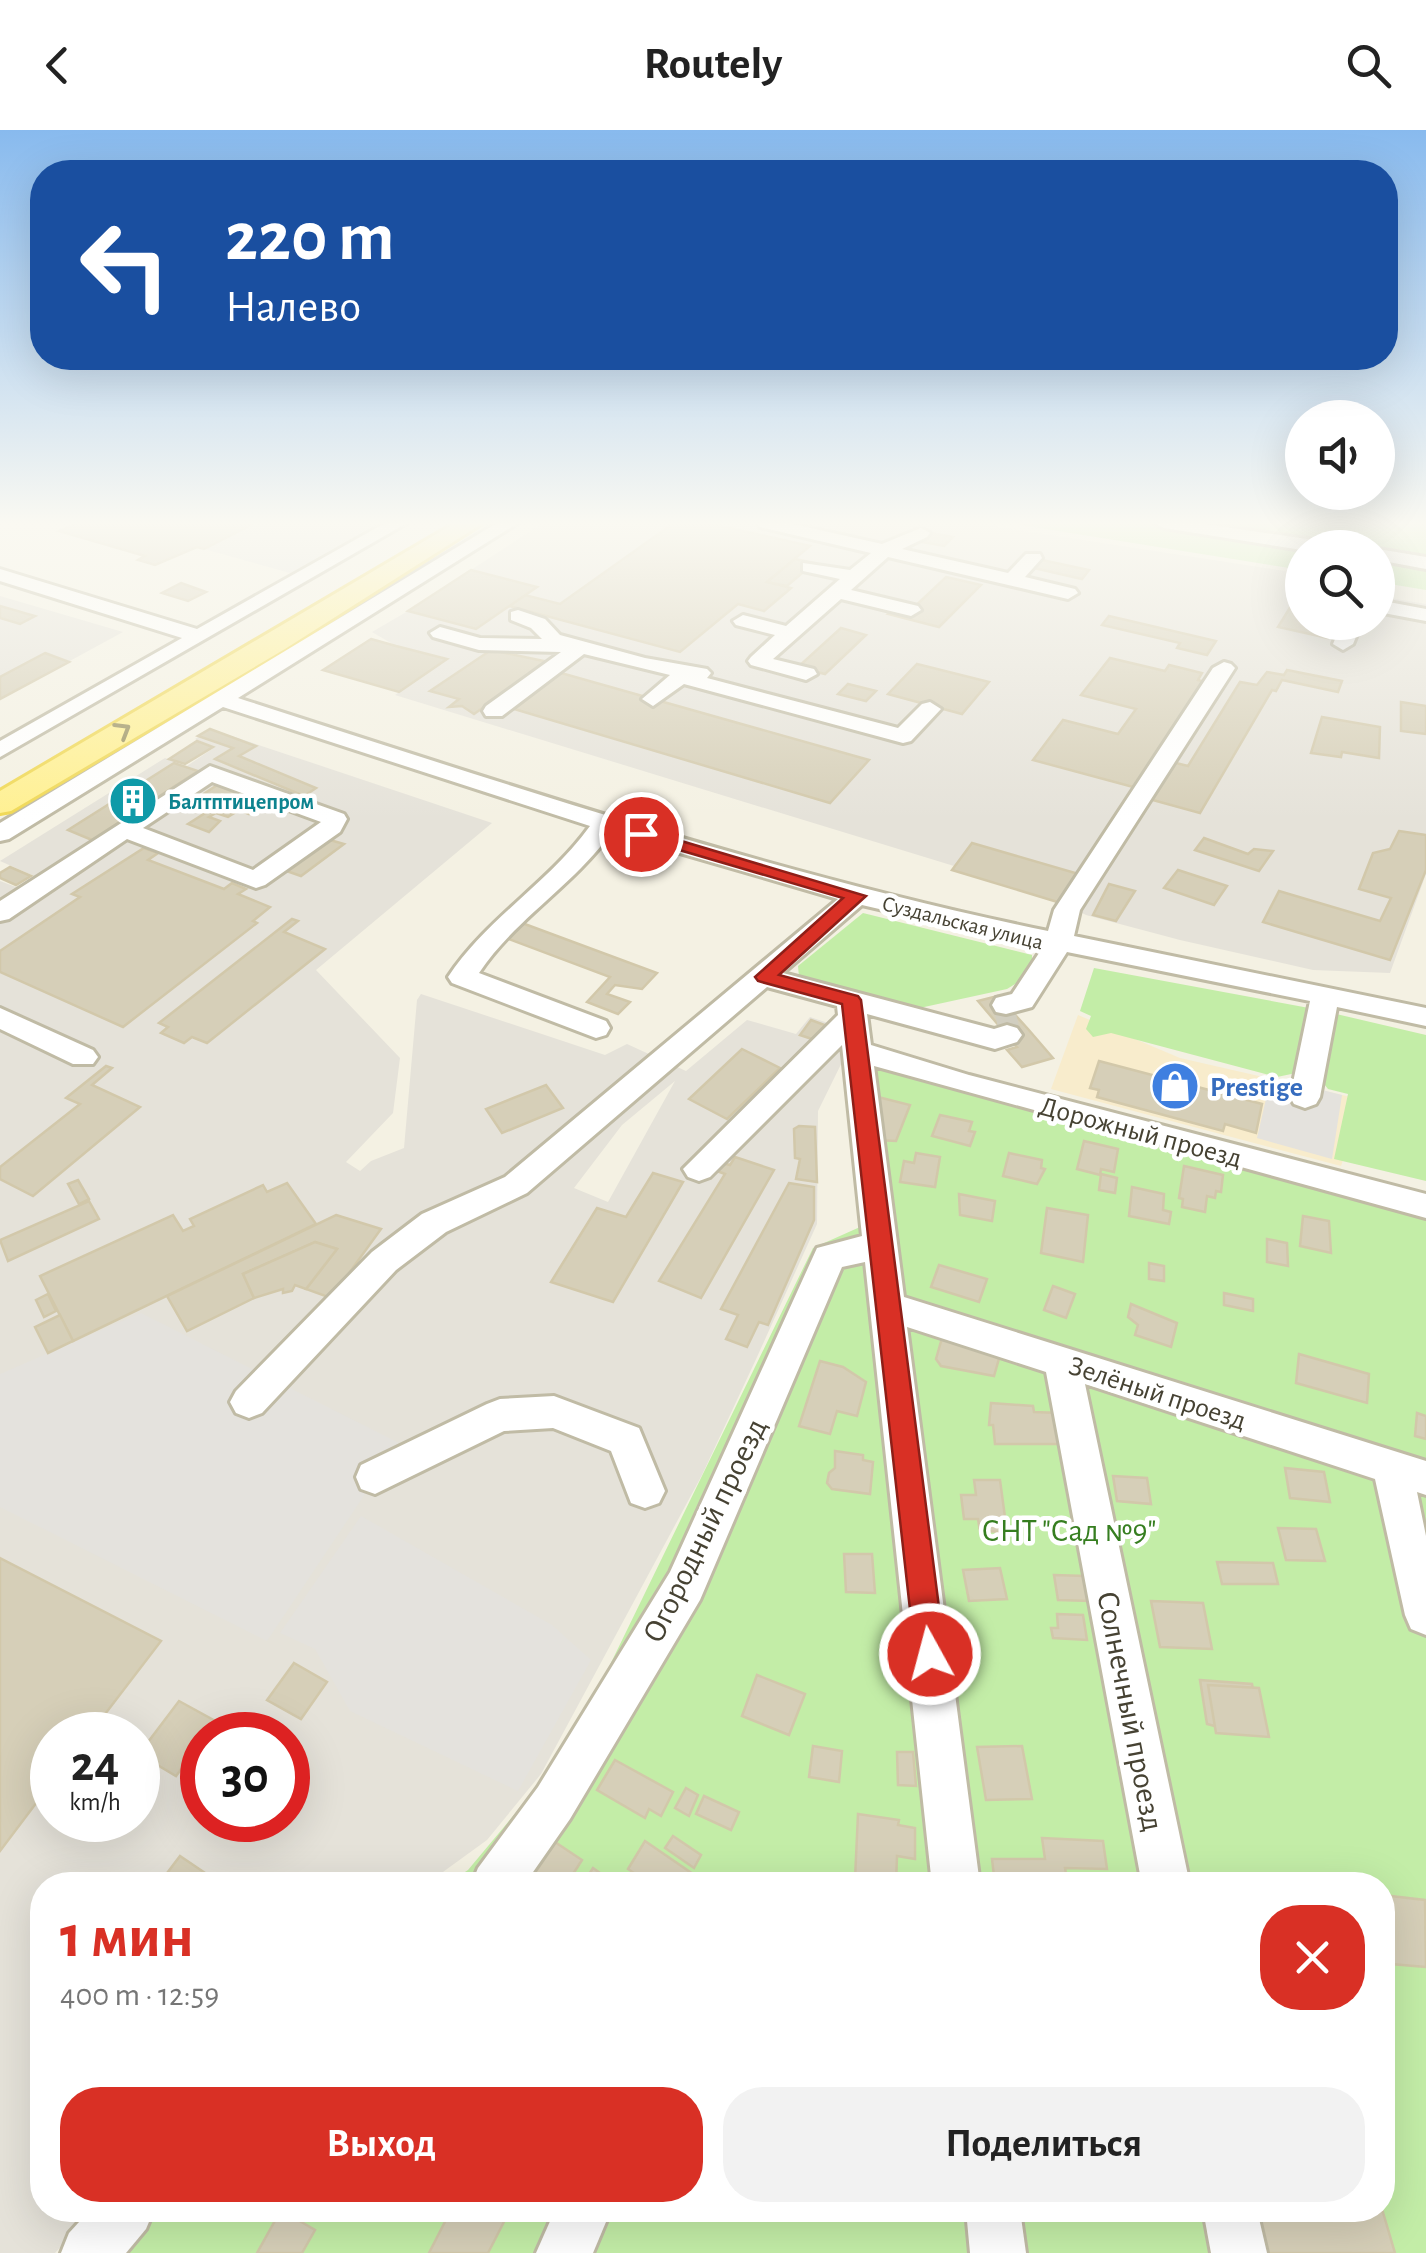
<!DOCTYPE html>
<html lang="ru">
<head>
<meta charset="utf-8">
<style>
	:root { --surface:#fff; --page:#f2f2f2; --text:#222; --muted:#767676; --accent:#d93025 }
	body { margin:0; font-family:"Alegreya Sans",sans-serif; background:var(--page); color:var(--text); height:100vh; display:flex; flex-direction:column; font-size:38px; white-space:nowrap }
	* { box-sizing:border-box; margin:0 }
	p { font-size:32px; color:var(--muted) }
	.icon { flex:none; width:55px; height:55px; fill:none; stroke:currentColor; stroke-width:2; stroke-linecap:round; stroke-linejoin:round }
	.map { position:relative; flex:1; overflow:hidden }
	.side { position:absolute; left:30px; top:1742px; width:1365px; height:350px; display:flex; flex-direction:column; background:var(--surface); border-radius:40px; box-shadow:0 10px 40px #0002 }
	.side>* { flex:none }
	.guide { position:absolute; left:30px; top:30px; width:1368px; height:210px; border-radius:40px; box-shadow:0 10px 40px #0002; background:#1a4fa0; color:#fff; overflow:hidden }
	.tools { position:absolute; left:1285px; top:270px; display:grid; gap:20px }
	.tools a { display:grid; place-items:center; width:110px; height:110px; border-radius:50%; background:var(--surface); box-shadow:0 10px 40px #0002; font-size:50px }
	.speed { position:absolute; left:30px; top:1582px; display:flex; gap:20px; font-size:50px; font-weight:700; text-align:center }
	.speed>* { display:grid; place-content:center; width:130px; height:130px; border-radius:50%; background:var(--surface); box-shadow:0 10px 40px #0002; line-height:1 }
	.speed small { font-size:25px; font-weight:400 }
	.speed .limit { border:15px solid #d22; background:#fff; color:#111 }
	.pin { position:absolute; display:grid; place-items:center; width:85px; height:85px; color:#fff; margin:-42px; border:5px solid #fff; border-radius:50%; box-shadow:0 2px 10px #0007 }
	.me { position:absolute; width:110px; margin:-55px; rotate:353deg; stroke-linejoin:round; filter:drop-shadow(0 0 8px #0008) }
	.turn { display:flex; align-items:center; gap:35px; height:210px; padding:0 30px; font-size:45px }
	.turn .icon { width:130px; height:130px; stroke-width:2.5 }
	.turn b { display:block; font-size:70px; line-height:85px }
	.round { display:grid; place-items:center; flex:none; width:105px; height:105px; border-radius:40px; background:var(--page) }
	.headline { display:flex; align-items:center; justify-content:space-between; height:170px; padding:0 30px }
	h1 { font-size:60px; font-weight:700; line-height:75px; color:var(--accent) }
	.cta { display:flex; gap:20px; margin-top:auto; padding:20px 30px }
	.cta a { flex:1; height:115px; border-radius:40px; background:var(--accent); color:#fff; font-size:40px; font-weight:700; line-height:115px; text-align:center }
	.cta a+a { background:var(--page); color:var(--text) }
	header { display:flex; justify-content:space-between; align-items:center; height:130px; padding:0 30px; background:var(--surface); font-size:45px; font-weight:700 }
	.map>svg:first-child { display:block }
	.commercial { fill:#f8eccc }
	.industrial { fill:#e5e2d9; fill-rule:evenodd }
	.green { fill:#c3eda7 }
	.parking { fill:#e4e2dd }
	.building { fill:#d6cfb8; stroke:#d2c8aa; stroke-width:2.5 }
	.lines { fill:none; stroke-linecap:round; stroke-linejoin:round }
	.minor-tunnel { stroke:#d1cec0; stroke-width:31; stroke-dasharray:31 16; stroke-linecap:butt }
	.minor-casing { stroke:#c0bba5; stroke-width:6 }
	.major-casing { stroke:#f0d855; stroke-width:6 }
	.minor { fill:#fff; fill-rule:evenodd }
	.major { fill:#fff091; fill-rule:evenodd }
	.oneway { stroke:#99905d }
	.route { fill:#d93025; stroke:#8d1f18; stroke-width:2.5 }
	.labels { text-anchor:middle; stroke-width:9; stroke-linejoin:round; paint-order:stroke }
	.far-culture-label { font-size:22px; font-weight:bold; fill:#0d838f; stroke:#fff; text-anchor:start }
	.far-street-label { font-size:22px; fill:#464233; stroke:#fff }
	.shop-label { font-size:28px; font-weight:bold; fill:#366cbe; stroke:#fff; text-anchor:start }
	.street-label { font-size:28px; fill:#464233; stroke:#fff }
	.near-street-label { font-size:32px; fill:#464233; stroke:#fff }
	.near-park-label { font-size:32px; fill:#367e20; stroke:#fff }
</style>
</head>
<body>
<header><svg class="icon" aria-label="back" viewBox="0 0 24 24"><path d="M15 5l-7 7 7 7"/></svg>Routely<svg class="icon" aria-label="search" viewBox="0 0 24 24"><circle cx="10" cy="10" r="6"/><path d="M15 15l6 6"/></svg></header>
<div class="map">
<svg width="1426" height="2123" viewBox="0 0 1426 2123">
	<rect width="100%" height="100%" fill="#f4f1e3"/>
	<polygon class="commercial" points="1078,885 1180,928 1364,970 1341,1036 1051,959"/>
	<g class="industrial">
		<polygon points="543,393 973,393 1291,442 1287,450 1302,453 1302,492 1378,492 1378,466 1426,474 1426,744 1390,843 1313,840 1180,810 1086,785 1064,774 952,740 954,736 395,565 446,529 396,516 372,502 408,481 476,499 536,457 471,440"/>
		<polygon points="0,466 123,502 0,569"/>
		<path d="M211 599 492 693 316 840 400 928 393 983 346 1032 360 1041 371 1031 404 1018 417 870 421 864 605 925 627 914 686 941 747 890 796 904 810 887 831 894 825 915 847 922 818 981 817 1094 757 1227 702 1345 541 1644 487 1710 425 1755H42V2080H94L55 2123H0V751L16 757 34 746 0 731 165 628 187 636 215 617 195 609ZM675 951 608 1072 574 1058 622 995ZM52 1605H138V1690H52ZM202 1605H288V1690H202Z"/>
	</g>
	<g class="green">
		<polygon points="1008,393 1426,393 1426,460 1378,452 1378,418 1302,418 1302,440"/>
		<polygon points="863,783 1032,825 1032,835 1025,848 1007,859 915,879 799,847 798,836"/>
		<polygon points="1094,838 1309,878 1296,943 1277,947 1111,903 1093,907 1086,899 1091,886 1080,881"/>
		<polygon points="1332,883 1426,905 1426,1051 1334,1029 1348,964 1328,959 1321,950"/>
		<polygon points="865,929 1426,1077 1426,2123 68,2123 107,2080 1382,2080 1382,1755 445,1755 468,1740 569,1619 813,1118 860,1097"/>
	</g>
	<g class="parking">
		<polygon points="255,393 379,393 290,443 204,419"/>
		<polygon points="1271,947 1342,965 1332,1029 1257,1008"/>
		<polygon points="141,1183 399,1313 267,1511 0,1377 0,1244"/>
		<polygon points="361,1386 552,1495 591,1530 518,1661 350,1581 315,1519 280,1503"/>
	</g>
	<g class="building">
		<polygon points="77,393 255,393 204,419 197,417 155,435 138,430 145,426 59,401"/>
		<polygon points="674,393 707,393 810,416 767,452 791,458 764,481 738,474 680,522 509,476 525,465 560,474"/>
		<polygon points="931,403 953,407 944,416 922,412"/>
		<polygon points="795,429 814,433 787,456 767,452"/>
		<polygon points="1042,430 1089,440 1082,449 1034,438"/>
		<polygon points="471,440 537,457 476,499 408,481"/>
		<polygon points="946,447 981,455 939,497 888,484 895,478 909,482"/>
		<polygon points="181,453 206,462 188,471 162,463"/>
		<polygon points="1301,460 1302,492 1337,492 1328,508 1278,497"/>
		<polygon points="0,476 35,486 20,494 0,488"/>
		<polygon points="1109,486 1216,511 1207,525 1177,518 1180,513 1102,495"/>
		<polygon points="841,498 866,505 825,544 798,537"/>
		<polygon points="371,509 396,516 447,529 399,562 323,540"/>
		<polygon points="491,520 548,532 474,584 462,576 449,577 459,569 430,561"/>
		<polygon points="45,523 69,532 0,569 0,547"/>
		<polygon points="1110,528 1165,541 1169,535 1202,543 1198,550 1205,552 1137,658 1033,630 1063,590 1118,604 1136,579 1081,565"/>
		<polygon points="917,534 989,552 962,584 888,564"/>
		<polygon points="1287,540 1342,551 1338,562 1282,550 1276,561 1272,560 1200,683 1149,669 1172,632 1188,636 1240,552 1257,555 1267,542 1284,545"/>
		<polygon points="561,543 869,630 830,673 514,579"/>
		<polygon points="848,554 876,561 866,571 838,564"/>
		<polygon points="1401,572 1426,576 1426,604 1401,601"/>
		<polygon points="1322,587 1380,597 1379,628 1342,622 1341,627 1311,623"/>
		<polygon points="210,599 256,616 239,626 316,658 304,666 215,629 233,618 198,606"/>
		<polygon points="197,611 213,617 185,634 169,629"/>
		<polygon points="174,633 198,641 92,710 68,700"/>
		<polygon points="225,650 272,668 249,684 202,665"/>
		<polygon points="218,675 236,682 228,687 216,683 209,687 220,691 209,702 188,694"/>
		<polygon points="1399,701 1426,705 1426,740 1390,830 1263,792 1279,761 1380,791 1391,768 1359,759 1373,723 1390,719"/>
		<polygon points="1204,708 1248,724 1254,719 1273,721 1259,741 1195,720"/>
		<polygon points="330,710 344,714 301,746 281,739 316,713 322,716"/>
		<polygon points="972,713 1082,745 1064,774 952,740"/>
		<polygon points="144,718 158,723 148,730 224,759 232,753 246,759 238,764 270,777 253,791 257,793 123,897 0,842 0,821 80,767 72,764"/>
		<polygon points="10,737 31,746 16,755 0,748 0,743"/>
		<polygon points="1178,740 1227,756 1214,775 1164,758"/>
		<polygon points="1109,754 1135,761 1116,791 1093,785"/>
		<polygon points="292,789 298,791 284,802 325,819 207,913 192,907 184,913 161,903 168,897 159,893"/>
		<polygon points="522,793 657,843 642,859 615,855 607,864 630,872 618,884 587,872 610,847 506,808"/>
		<polygon points="998,866 1028,899 1053,928 1022,937 1007,920 1017,917 978,871"/>
		<polygon points="811,890 830,897 818,911 800,905"/>
		<polygon points="742,919 780,938 727,989 689,969"/>
		<polygon points="1099,931 1262,974 1256,1003 1225,994 1223,1001 1097,967 1099,960 1090,958"/>
		<polygon points="106,936 112,938 92,955 140,977 33,1066 0,1049 0,1037 80,974 66,968"/>
		<polygon points="546,955 563,978 502,1003 486,979"/>
		<polygon points="878,967 910,975 896,1011 878,1010"/>
		<polygon points="940,985 972,992 969,1001 975,1002 970,1016 932,1006"/>
		<polygon points="799,996 815,997 817,1052 796,1049 800,1029 795,1028 794,999"/>
		<polygon points="1084,1011 1118,1019 1114,1042 1101,1039 1100,1045 1077,1039"/>
		<polygon points="916,1023 940,1027 935,1057 900,1052 904,1031 914,1033"/>
		<polygon points="1009,1023 1042,1030 1041,1038 1045,1039 1037,1054 1003,1046"/>
		<polygon points="735,1027 774,1040 701,1168 659,1151 725,1044 717,1041 722,1033 730,1035"/>
		<polygon points="1184,1036 1223,1045 1221,1062 1216,1061 1215,1068 1207,1066 1205,1082 1182,1077 1183,1069 1179,1068"/>
		<polygon points="653,1043 683,1052 613,1172 551,1152 597,1078 626,1087"/>
		<polygon points="1101,1044 1117,1048 1115,1063 1099,1060"/>
		<polygon points="78,1050 89,1069 79,1074 68,1054"/>
		<polygon points="287,1053 316,1094 73,1211 40,1146 173,1085 183,1101 194,1096 190,1089 263,1055 267,1062"/>
		<polygon points="789,1053 814,1057 814,1090 768,1195 759,1192 747,1217 726,1209 738,1185 721,1179"/>
		<polygon points="1132,1057 1164,1064 1163,1080 1171,1082 1169,1094 1129,1086"/>
		<polygon points="959,1064 995,1071 992,1091 960,1085"/>
		<polygon points="89,1071 99,1089 8,1131 0,1110"/>
		<polygon points="1047,1078 1088,1085 1083,1132 1041,1123"/>
		<polygon points="336,1085 381,1099 331,1168 306,1159 337,1119 315,1112 243,1144 254,1168 187,1201 167,1166"/>
		<polygon points="1303,1086 1329,1091 1331,1123 1300,1116"/>
		<polygon points="1267,1109 1287,1113 1288,1136 1267,1132"/>
		<polygon points="315,1112 337,1119 306,1159 295,1155 292,1161 283,1163 283,1159 254,1168 243,1144"/>
		<polygon points="1149,1133 1164,1136 1164,1151 1149,1149"/>
		<polygon points="939,1135 987,1149 979,1172 931,1157"/>
		<polygon points="1053,1156 1075,1164 1066,1188 1044,1180"/>
		<polygon points="1224,1163 1253,1169 1253,1181 1224,1175"/>
		<polygon points="48,1164 56,1181 44,1187 36,1170"/>
		<polygon points="1131,1174 1177,1193 1171,1217 1135,1205 1138,1195 1128,1187"/>
		<polygon points="60,1185 73,1211 48,1223 35,1197"/>
		<polygon points="942,1208 1000,1225 994,1246 941,1236 936,1229"/>
		<polygon points="1299,1224 1369,1244 1367,1273 1296,1253"/>
		<polygon points="820,1231 843,1237 866,1252 857,1286 837,1281 830,1304 799,1296"/>
		<polygon points="991,1273 1033,1276 1034,1282 1060,1283 1063,1314 995,1314 993,1295 989,1295"/>
		<polygon points="1417,1283 1426,1286 1426,1309 1415,1306"/>
		<polygon points="835,1321 863,1325 863,1330 873,1332 870,1364 832,1359 827,1353 829,1343 835,1338"/>
		<polygon points="1285,1338 1324,1342 1330,1372 1290,1368"/>
		<polygon points="1113,1346 1147,1348 1151,1374 1117,1371"/>
		<polygon points="974,1350 1000,1350 1007,1402 980,1401 978,1389 964,1389 961,1365 976,1365"/>
		<polygon points="1278,1398 1316,1399 1325,1431 1286,1430"/>
		<polygon points="844,1424 872,1424 875,1463 846,1462"/>
		<polygon points="0,1428 161,1511 89,1605 52,1605 52,1652 0,1721"/>
		<polygon points="1217,1432 1273,1433 1278,1454 1222,1454"/>
		<polygon points="1000,1438 1007,1469 969,1471 963,1440"/>
		<polygon points="1054,1445 1085,1446 1090,1471 1058,1470"/>
		<polygon points="1151,1471 1203,1473 1212,1519 1160,1517"/>
		<polygon points="1057,1484 1083,1485 1087,1510 1053,1508 1051,1498 1058,1498"/>
		<polygon points="294,1533 327,1552 301,1589 267,1570"/>
		<polygon points="757,1545 805,1564 789,1605 742,1586"/>
		<polygon points="1200,1550 1252,1554 1260,1598 1233,1601 1207,1594"/>
		<polygon points="1208,1555 1259,1558 1269,1607 1216,1603"/>
		<polygon points="179,1571 217,1592 207,1605 202,1605 202,1611 176,1646 139,1624"/>
		<polygon points="813,1616 842,1621 839,1652 809,1647"/>
		<polygon points="1022,1616 1032,1669 986,1670 977,1617"/>
		<polygon points="897,1622 913,1622 916,1656 898,1655"/>
		<polygon points="615,1630 673,1662 661,1686 649,1679 645,1688 597,1660"/>
		<polygon points="686,1658 698,1665 689,1686 675,1678"/>
		<polygon points="704,1666 739,1682 731,1700 696,1684"/>
		<polygon points="858,1684 899,1690 898,1695 915,1698 915,1729 897,1726 896,1754 855,1749"/>
		<polygon points="673,1706 701,1725 694,1738 665,1718"/>
		<polygon points="1042,1708 1103,1711 1107,1739 1065,1738 1068,1755 995,1755 992,1729 1045,1729"/>
		<polygon points="645,1711 706,1753 705,1755 651,1755 628,1739"/>
		<polygon points="555,1712 582,1730 566,1755 527,1755"/>
		<polygon points="180,1726 214,1749 210,1755 158,1755"/>
		<polygon points="593,1738 617,1755 582,1755"/>
		<polygon points="1291,1745 1294,1755 1248,1755 1247,1747"/>
		<polygon points="1316,1747 1355,1750 1356,1755 1317,1755"/>
		<polygon points="1382,1765 1425,1770 1426,1837 1391,1834"/>
		<polygon points="1382,2079 1395,2123 1254,2123 1245,2080"/>
		<polygon points="281,2080 315,2100 302,2123 257,2123"/>
		<polygon points="451,2080 510,2080 488,2123 429,2123"/>
	</g>
	<g class="lines">
		<polyline class="minor-tunnel" points="997,893 1017,888"/>
		<g class="minor-casing">
			<g id="minor">
				<polygon points="385,393 407,393 0,627 0,611 182,508 0,451 0,439 197,499"/>
				<path d="M497 393H518L238 568C506 654 772 744 1048 801L1054 780 1213 538 1224 532 1231 534 1235 538 1080 780 1074 806 1426 878V896L1337 877 1320 967 1316 974 1305 978 1294 974 1290 967 1310 871 1067 822 1032 877 1006 884 996 882 992 875 996 868 1012 864 1043 817 862 775 783 843 994 899 1007 895 1017 898 1022 905 1017 912 995 919 867 884 871 915 969 945 1426 1064V1088L874 936 904 1167 1426 1331V1365L1417 1362 1426 1406V1505L1411 1499 1405 1485 1375 1349 1085 1254 1190 1755H1142L1046 1242 907 1197 980 1755H932L865 1132 842 1137 700 1470 570 1689 524 1755H471L478 1738 538 1657 670 1442 817 1118 862 1106 842 915 710 1047 699 1051 688 1047 683 1039 838 885 837 876 767 857 527 1063 446 1102 396 1140 262 1283 249 1288 236 1283 230 1272 236 1261 372 1122 422 1084 505 1047 838 769 611 703C573 756 515 789 479 843L606 891 610 898 606 905 596 908 452 853 448 847C487 788 549 753 590 696L223 577 9 709 0 711V693Z"/>
				<polygon points="757,393 788,393 882,414 921,398 930,403 927,407 902,419 1008,443 1026,424 1040,424 1042,428 1025,447 1075,459 1078,463 1068,469 888,427 851,460 918,476 921,480 911,486 841,469 773,529 814,539 817,544 806,550 751,535 748,531 751,527 775,505 736,495 733,491 743,485 786,496 840,449 803,441 803,433 850,440 871,423 760,397"/>
				<polygon points="1155,393 1198,393 1327,412 1336,418 1302,420 1164,398"/>
				<polygon points="1378,419 1426,427 1426,439 1378,430"/>
				<polygon points="1378,470 1426,479 1426,491 1378,482"/>
				<polygon points="518,480 545,489 560,505 645,528 707,539 711,543 707,548 898,598 922,574 930,572 941,579 911,611 903,613 684,554 653,576 642,569 670,545 584,524 502,586 486,586 483,581 486,576 561,522 479,520 433,507 430,503 440,497 480,508 542,509 531,498 511,490 511,482"/>
				<polygon points="1342,492 1362,492 1353,514 1343,520 1333,514"/>
				<path d="M210 636 344 684 347 689 340 702 265 755 256 758 127 709 9 789 0 791V771ZM212 652 321 692 253 740 143 698Z"/>
				<polygon points="0,878 93,920 98,927 93,934 73,934 0,899"/>
				<polygon points="554,1266 639,1298 665,1361 659,1373 645,1378 631,1373 611,1321 553,1298 504,1301 375,1364 361,1359 356,1347 361,1335 487,1274 500,1269"/>
				<polygon points="90,2080 154,2080 146,2099 126,2123 61,2123 69,2103"/>
				<polygon points="555,2080 611,2080 593,2123 536,2123"/>
				<polygon points="966,2080 1020,2080 1026,2123 970,2123"/>
				<polygon points="1203,2080 1257,2080 1267,2123 1211,2123"/>
			</g>
		</g>
		<g class="major-casing">
			<polygon id="major" points="455,393 483,393 285,519 11,681 0,683 0,661"/>
		</g>
		<use href="#minor" class="minor"/>
		<use href="#major" class="major"/>
	</g>
	<defs><path id="oneway-chevron" d="M-2-3.5L2.5 0L-2 3.5" fill="none" stroke-width="1.6" stroke-linecap="round" stroke-linejoin="round" transform="scale(2.5)"/></defs>
	<use class="oneway" href="#oneway-chevron" transform="translate(123 600) rotate(-31)"/>
	<linearGradient id="sky" x2="0" y2="1"><stop stop-color="#88baee"/><stop offset="0.57" stop-color="#faf9f2"/><stop offset="1" stop-color="#faf9f2" stop-opacity="0"/></linearGradient>
	<rect width="1426" height="690" fill="url(#sky)"/>
	<polygon class="route" points="641,699 866,766 779,845 858,866 861,870 945,1524 941,1534 930,1539 919,1534 915,1524 842,874 758,851 755,847 843,768 635,707 635,700"/>
	<defs>
		<g id="building-disc" transform="scale(2.5)"><circle r="9.5" fill="#0f9aa8" stroke="#fff"/><path d="M-4-6H4V6H1V3H-1V6H-4ZM-2.5-4.3h1.7v1.8h-1.7ZM.8-4.3h1.7v1.8H.8ZM-2.5-1h1.7V.8h-1.7ZM.8-1h1.7V.8H.8Z" fill="#fff"/></g>
		<g id="shop-disc" transform="scale(2.5)"><circle r="9.5" fill="#3f7fe0" stroke="#fff"/><path d="M-5-2.5h2.3a2.7 3.5 0 0 1 5.4 0H5L5.5 6h-11ZM-1.5-2.5h3a1.5 2.3 0 0 0-3 0Z" fill="#fff"/></g>
	</defs>
	<g fill-rule="evenodd">
		<use href="#building-disc" x="133" y="671"/>
		<use href="#shop-disc" x="1175" y="956"/>
	</g>
	<g class="labels">
		<g class="far-culture-label">
			<text x="168" y="679">Балтптицепром</text>
		</g>
		<g class="far-street-label">
			<text transform="translate(963 792) rotate(14)" y="8">Суздальская улица</text>
		</g>
		<g class="shop-label">
			<text x="1210" y="966">Prestige</text>
		</g>
		<g class="street-label">
			<text transform="translate(1141 1001) rotate(15)" y="10">Дорожный проезд</text>
			<text transform="translate(1158 1262) rotate(18)" y="10">Зелёный проезд</text>
		</g>
		<g class="near-street-label">
			<text transform="translate(704 1400) rotate(-64)" y="11">Огородный проезд</text>
			<text transform="translate(1131 1581) rotate(79)" y="11">Солнечный проезд</text>
		</g>
		<g class="near-park-label">
			<text x="1069" y="1411">СНТ "Сад №9"</text>
		</g>
	</g>
</svg>
<div class="tools">
<a><svg class="icon" aria-label="sound" viewBox="0 0 24 24"><path d="M4 9h4l5-4v14l-5-4H4zM17 9q2 3 0 6"/></svg></a>
<a><svg class="icon" aria-label="search" viewBox="0 0 24 24"><circle cx="10" cy="10" r="6"/><path d="M15 15l6 6"/></svg></a>
</div>
<div class="speed"><div>24<small>km/h</small></div><div class="limit">30</div></div>
<div class="pin" style="left:641px;top:704px;background:#d93025"><svg class="icon" aria-label="arrive" viewBox="0 0 24 24"><path d="M6 21V4h12l-3 4 3 4H6"/></svg></div>
<svg class="me" style="left:930px;top:1524px" viewBox="-20 -20 40 40"><circle r="17" fill="#d93025" stroke="#fff" stroke-width="3"/><path d="M0-11L8 9 0 5-8 9z" fill="#fff"/></svg>
<div class="guide">
<div class="turn"><svg class="icon" aria-label="left" viewBox="0 0 24 24"><path d="M17 20v-9H6M10 6l-5 5 5 5"/></svg><div><b>220 m</b>Налево</div></div>
</div>
<section class="side">
<div class="headline"><div><h1>1 мин</h1><p>400 m · 12:59</p></div><a class="round" style="background:#d93025;color:#fff"><svg class="icon" aria-label="close" viewBox="0 0 24 24"><path d="M6 6l12 12M18 6L6 18"/></svg></a></div>
<div class="cta"><a>Выход</a><a>Поделиться</a></div>
</section>
</div>
</body>
</html>
